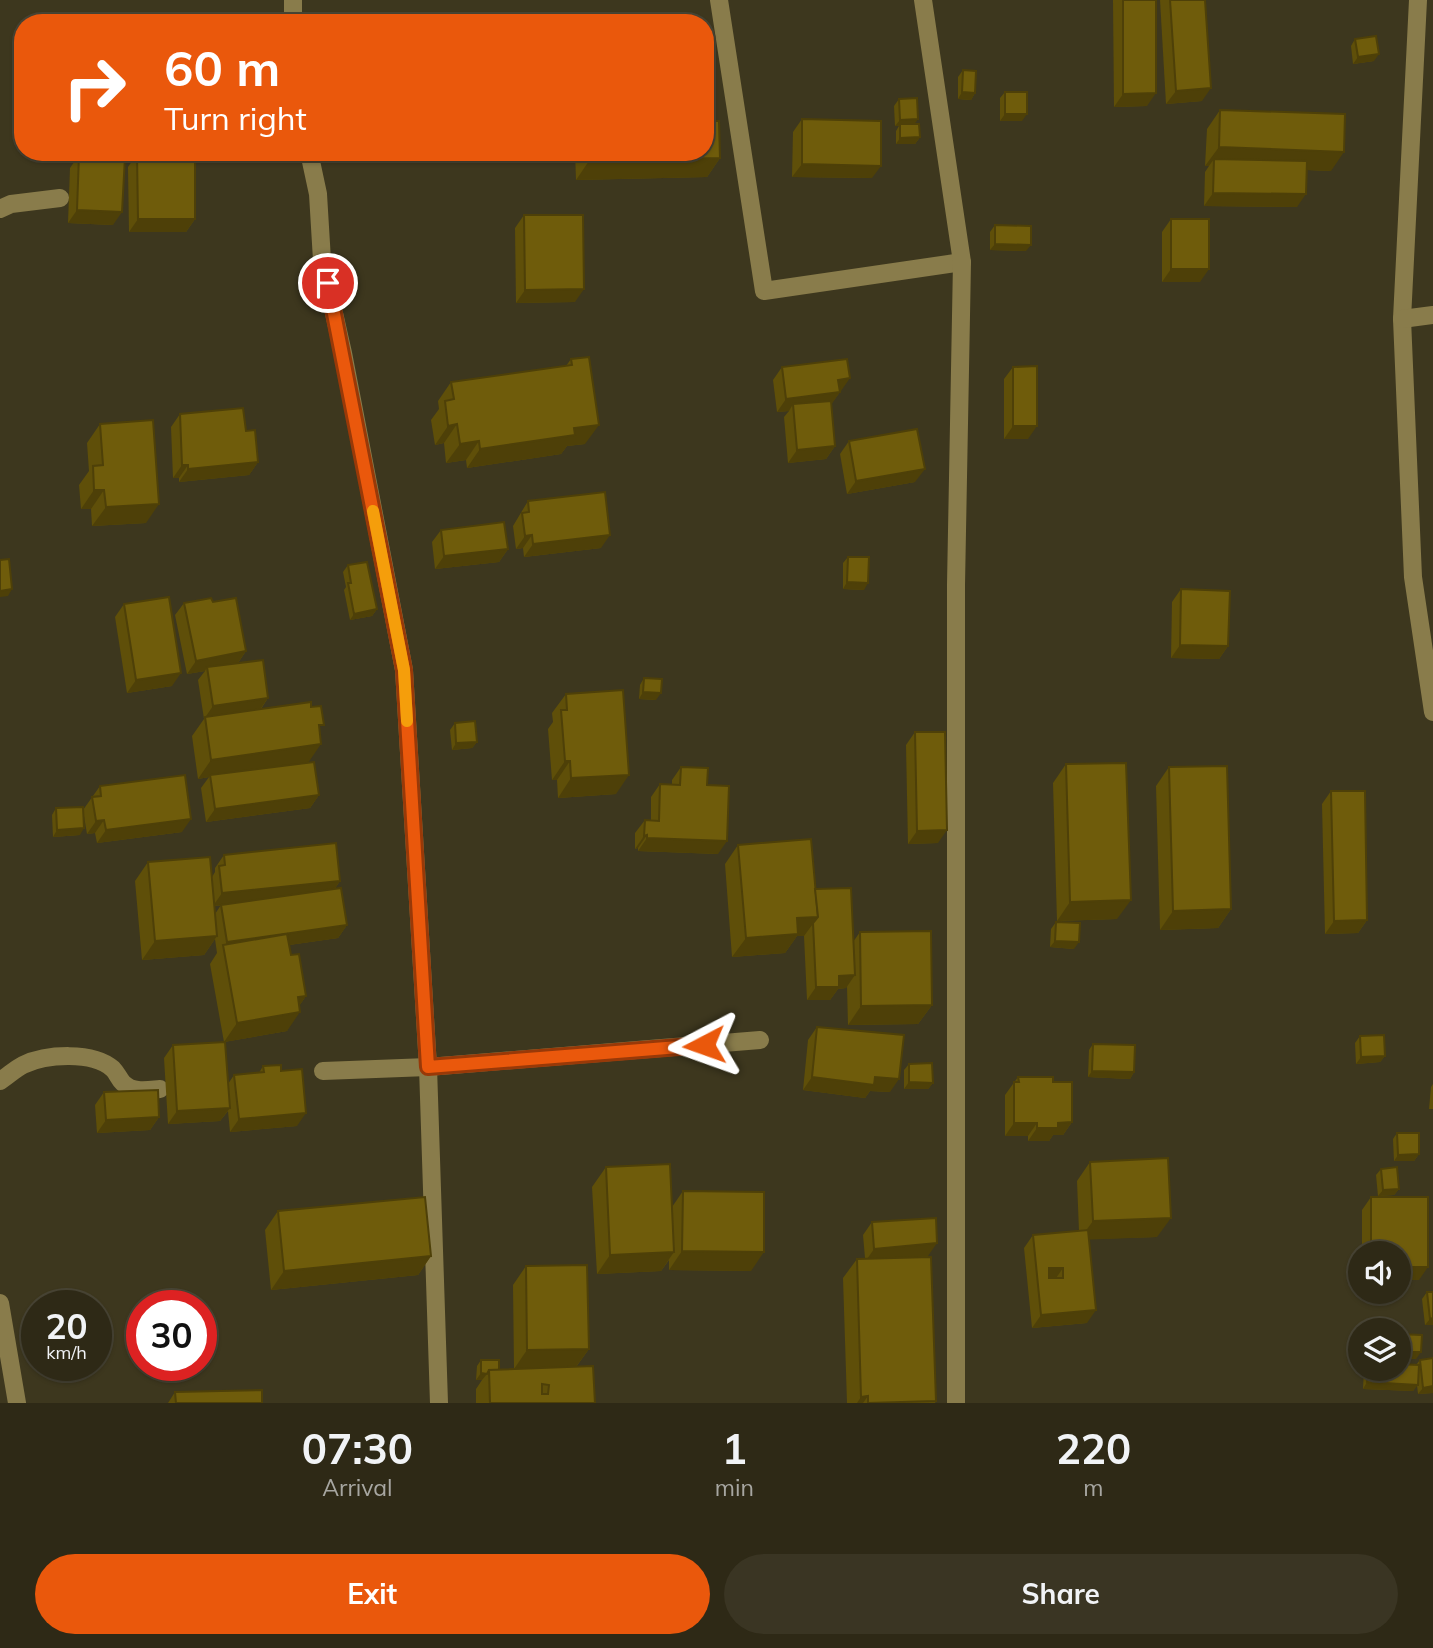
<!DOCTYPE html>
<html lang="en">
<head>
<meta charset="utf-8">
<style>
	:root { --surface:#2e2916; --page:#3a3523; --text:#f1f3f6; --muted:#a7a6a1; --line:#494535; --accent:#ea580c }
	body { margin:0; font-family:Mulish,sans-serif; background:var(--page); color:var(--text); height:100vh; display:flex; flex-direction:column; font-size:26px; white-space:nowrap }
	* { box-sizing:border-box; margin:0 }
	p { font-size:23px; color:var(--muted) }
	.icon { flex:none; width:38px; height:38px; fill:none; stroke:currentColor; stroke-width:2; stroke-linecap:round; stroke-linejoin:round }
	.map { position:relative; height:1403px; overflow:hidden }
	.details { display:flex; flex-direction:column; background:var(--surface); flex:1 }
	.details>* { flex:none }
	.hud { position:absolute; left:14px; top:14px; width:700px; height:147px; border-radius:28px; box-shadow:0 2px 5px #0004,0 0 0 2px var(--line); background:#ea580c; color:#fff; overflow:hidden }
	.fabs { position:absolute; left:1348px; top:1241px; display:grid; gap:14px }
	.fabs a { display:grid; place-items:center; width:63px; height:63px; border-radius:50%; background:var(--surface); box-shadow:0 2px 5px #0004,0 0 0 2px var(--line); font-size:35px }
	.speed { position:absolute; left:21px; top:1290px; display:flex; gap:14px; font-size:35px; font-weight:700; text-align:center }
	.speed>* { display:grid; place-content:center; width:91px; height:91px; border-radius:50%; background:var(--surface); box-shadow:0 2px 5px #0004,0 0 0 2px var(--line); line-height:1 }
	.speed small { font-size:18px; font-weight:400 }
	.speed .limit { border:10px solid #d22; background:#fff; color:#111 }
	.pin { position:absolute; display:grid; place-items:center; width:60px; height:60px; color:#fff; margin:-30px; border:4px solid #fff; border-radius:50%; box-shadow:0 2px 7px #0007 }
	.me { position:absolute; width:77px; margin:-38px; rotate:266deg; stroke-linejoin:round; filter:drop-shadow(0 0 5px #0008) }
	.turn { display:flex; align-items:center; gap:24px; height:147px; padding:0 35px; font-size:32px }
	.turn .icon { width:91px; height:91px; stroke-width:2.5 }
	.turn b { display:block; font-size:49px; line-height:60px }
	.eta { display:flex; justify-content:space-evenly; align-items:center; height:119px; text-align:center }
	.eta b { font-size:42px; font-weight:700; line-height:49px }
	.action { display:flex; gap:14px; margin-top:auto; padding:14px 35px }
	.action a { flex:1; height:80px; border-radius:42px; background:var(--accent); color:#fff; font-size:28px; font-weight:700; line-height:80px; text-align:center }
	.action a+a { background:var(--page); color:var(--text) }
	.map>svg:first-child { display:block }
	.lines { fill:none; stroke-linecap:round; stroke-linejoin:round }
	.minor { stroke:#897c4b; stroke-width:18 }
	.wall { fill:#5f4f09; fill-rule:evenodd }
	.shaded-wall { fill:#4e4008 }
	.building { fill:#6f5c0b; stroke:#4e4008; stroke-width:2; fill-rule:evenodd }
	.route-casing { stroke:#983908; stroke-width:18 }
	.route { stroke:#ea580c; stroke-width:12 }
	.slow { stroke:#f59e0b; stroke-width:12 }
</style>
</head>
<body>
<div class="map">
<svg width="1433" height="1403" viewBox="0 0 1433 1403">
	<rect width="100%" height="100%" fill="#3d371e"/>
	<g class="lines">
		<g class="minor">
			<polyline points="719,0 764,291 962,262"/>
			<polyline points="923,0 962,262 956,585 956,1403"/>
			<polyline points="1418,0 1402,319 1413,577 1433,712"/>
			<polyline points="293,23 293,0"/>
			<polyline points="309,152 318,194 322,260 343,353 404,670 428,1067 439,1403"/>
			<polyline points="0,209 11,204 60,198"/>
			<polyline points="1402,319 1433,315"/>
			<polyline points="323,1071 428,1067 760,1040"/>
			<path d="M0 1081C8 1076 15 1069 23 1065 46 1054 93 1051 113 1069 117 1073 119 1079 123 1083 133 1093 147 1090 160 1089"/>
			<polyline points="0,1303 17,1403"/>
		</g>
	</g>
	<g class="wall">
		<polygon points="1113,0 1156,0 1147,106 1114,107"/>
		<polygon points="1160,0 1205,0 1202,101 1166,104"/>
		<polygon points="1355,39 1374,61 1353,64 1351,46"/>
		<polygon points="963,70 975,93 971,100 958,99 958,77"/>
		<polygon points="1005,92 1022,121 1000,121 1000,98"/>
		<polygon points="899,99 914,124 920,137 915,144 896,144 896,131 899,126 895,126 894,106"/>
		<polygon points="1220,110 1331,171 1307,170 1297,207 1204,206 1205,172 1209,166 1205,166 1207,129"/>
		<polygon points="802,119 872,178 792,177 793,132"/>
		<polygon points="575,152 705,152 720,158 707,177 576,180"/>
		<polygon points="137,154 195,219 186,232 129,232 128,167"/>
		<polygon points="79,155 113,225 68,223 70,168"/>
		<polygon points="524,215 575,302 516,303 515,228"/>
		<polygon points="1171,219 1200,282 1162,282 1162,232"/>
		<polygon points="995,225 1026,251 990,250 990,232"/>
		<polygon points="571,359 585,444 567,446 561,454 467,468 466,460 446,463 444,443 435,445 431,420 439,409 438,401 451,382 566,366"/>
		<polygon points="782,367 841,391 840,391 840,392 831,404 835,446 826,459 788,463 784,417 789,411 777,412 773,380"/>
		<polygon points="1013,367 1028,439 1004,439 1004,379"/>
		<polygon points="180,414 246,431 258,462 249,475 179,482 179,478 173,478 171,427"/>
		<polygon points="100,424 146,523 92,526 91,509 81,509 79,485 89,471 87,443"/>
		<polygon points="849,441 915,482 847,494 840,454"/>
		<polygon points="528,501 601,548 524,557 523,548 516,549 513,526"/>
		<polygon points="441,530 508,549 499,562 435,569 432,542"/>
		<polygon points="848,557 864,590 843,589 843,563"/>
		<polygon points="348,565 377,609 372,616 350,620 344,590 346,587 343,572"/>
		<polygon points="1181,589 1228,646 1219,659 1171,658 1172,602"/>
		<polygon points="213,602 246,651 238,663 268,698 261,709 311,707 319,730 308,763 319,795 310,808 206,822 201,788 209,777 198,779 192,736 204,719 198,680 205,671 187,674 175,615 184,603"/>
		<polygon points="124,604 172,686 127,693 115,617"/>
		<polygon points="644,678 656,700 639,699 640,685"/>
		<polygon points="566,694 616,794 558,798 557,780 552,780 548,729 553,722 552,713"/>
		<polygon points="455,723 477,742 472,748 452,750 450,730"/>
		<polygon points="915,732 938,843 908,844 906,745"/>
		<polygon points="1066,764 1117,919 1057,921 1053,783"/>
		<polygon points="681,767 707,785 718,854 638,851 638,848 635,849 635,833 645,820 651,820 651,797 660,784 672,784 672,780"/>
		<polygon points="1169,767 1231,909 1218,928 1160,930 1156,786"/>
		<polygon points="100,786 182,832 97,843 95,833 87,834 83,810"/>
		<polygon points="1331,791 1367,920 1358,933 1325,934 1322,804"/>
		<polygon points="56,808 80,835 53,837 52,815"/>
		<polygon points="738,845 815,889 853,942 860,932 932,1005 918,1024 848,1025 847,986 846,988 838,989 830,1000 807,1000 804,936 797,936 785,953 732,957 725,864"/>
		<path d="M224 855 340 881 334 890 347 925 338 938 289 945 291 955 306 996 299 1006 287 1031 224 1042 210 964 217 953 215 939 204 955 142 960 135 881 148 862 212 877 215 872V868ZM221 905 215 914 214 906 224 905Z"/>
		<polygon points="1056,922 1074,949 1050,947 1051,929"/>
		<polygon points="817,1027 890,1092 870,1091 865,1098 803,1090 808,1040"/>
		<polygon points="1360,1036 1385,1056 1380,1062 1356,1064 1355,1043"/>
		<polygon points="1093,1044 1134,1072 1130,1079 1088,1077 1089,1050"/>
		<polygon points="173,1045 228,1084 234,1075 259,1073 263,1066 281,1071 297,1126 230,1132 228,1111 220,1121 168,1124 164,1058"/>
		<polygon points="909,1064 933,1083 928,1089 904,1089 904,1070"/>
		<polygon points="1018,1077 1053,1082 1072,1122 1063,1135 1053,1135 1049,1141 1028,1141 1028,1136 1005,1136 1005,1095"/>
		<polygon points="1433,1084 1433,1109 1429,1109 1431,1087"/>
		<polygon points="104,1092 159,1117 150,1130 97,1133 95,1105"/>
		<polygon points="1397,1133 1419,1154 1414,1161 1394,1161 1393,1139"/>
		<polygon points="1090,1162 1157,1237 1089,1239 1087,1323 1032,1328 1024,1248 1033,1235 1079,1231 1077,1181"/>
		<polygon points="606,1167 672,1207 683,1191 751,1271 669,1270 669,1260 661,1271 597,1274 592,1187"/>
		<polygon points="1381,1169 1399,1189 1394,1195 1378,1196 1376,1175"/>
		<polygon points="1371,1197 1419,1280 1398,1253 1362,1253 1362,1210"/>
		<polygon points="278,1211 431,1256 418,1275 271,1290 265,1230"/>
		<polygon points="872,1222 928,1256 936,1401 935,1403 847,1403 843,1278 857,1259 865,1258 863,1235"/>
		<polygon points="526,1266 589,1349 576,1367 595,1403 476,1403 476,1389 482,1380 476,1380 477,1366 481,1360 499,1370 514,1369 513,1285"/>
		<polygon points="1427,1292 1433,1292 1433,1325 1425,1325 1422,1299"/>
		<polygon points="1420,1360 1433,1393 1418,1394 1417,1385 1413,1391 1363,1389 1364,1368 1398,1368 1416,1365"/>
		<polygon points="175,1392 262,1403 168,1403"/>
	</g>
	<g class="shaded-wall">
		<polygon points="1379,54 1374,61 1353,64 1358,57"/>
		<polygon points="1211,88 1202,101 1166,104 1176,91"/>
		<polygon points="962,92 975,93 971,100 958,99"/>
		<polygon points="1156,93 1147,106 1114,107 1123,94"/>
		<polygon points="1005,114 1027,114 1022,121 1000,121"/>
		<polygon points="918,119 914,125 895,126 900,120"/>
		<polygon points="920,137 915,144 896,144 900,138"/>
		<polygon points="1219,147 1344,152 1331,171 1214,166 1214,159 1209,166 1205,166"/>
		<polygon points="720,158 707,177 576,180 589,161"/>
		<polygon points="802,164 881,166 872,178 792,177"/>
		<polygon points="1213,193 1306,194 1297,207 1204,206"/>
		<polygon points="77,210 122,212 113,225 68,223"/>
		<polygon points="138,219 195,219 186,232 129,232"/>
		<polygon points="995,244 1031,245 1026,251 990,250"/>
		<polygon points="1171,269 1209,269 1200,282 1162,282"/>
		<polygon points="584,289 575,302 516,303 525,290"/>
		<polygon points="850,378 841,391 829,392 838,380"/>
		<polygon points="840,392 831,405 793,404 789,411 777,412 786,399"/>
		<polygon points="457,424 444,443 435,445 448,426"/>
		<polygon points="599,425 585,444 567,446 561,454 467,468 480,449 574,428"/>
		<polygon points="1013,426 1037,426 1028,439 1004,439"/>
		<polygon points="479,441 466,460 446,463 460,444"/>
		<polygon points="835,446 826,459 788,463 797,450"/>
		<polygon points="258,462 249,475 179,482 188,469"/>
		<polygon points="182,465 188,465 179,478 173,478"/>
		<polygon points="925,469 915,482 847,494 856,481"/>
		<polygon points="94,490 104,490 91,509 81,509"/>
		<polygon points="159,504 146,523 92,526 106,507"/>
		<polygon points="532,535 523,548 516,549 525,536"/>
		<polygon points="610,535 601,548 524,557 533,544"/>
		<polygon points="508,549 499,562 435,569 444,556"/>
		<polygon points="847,582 868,583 864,590 843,589"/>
		<polygon points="12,589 8,596 0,597 0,591"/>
		<polygon points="377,609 372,616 350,620 354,614"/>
		<polygon points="1180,645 1228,646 1219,659 1171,658"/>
		<polygon points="246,651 237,664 207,667 205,671 187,674 196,661"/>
		<polygon points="181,673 172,686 127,693 136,680"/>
		<polygon points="643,692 661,693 656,700 639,699"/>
		<polygon points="268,698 259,711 205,717 204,719 213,706"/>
		<polygon points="477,742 472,748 452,750 456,743"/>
		<polygon points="321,744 308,763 210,775 209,777 198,779 211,760"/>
		<polygon points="565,761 570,761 557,780 552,780"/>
		<polygon points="629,775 616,794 558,798 571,778"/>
		<polygon points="319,795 310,808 206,822 215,809"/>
		<polygon points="191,819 182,832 97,843 106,830"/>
		<polygon points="104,820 95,833 87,834 96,821"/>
		<polygon points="84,828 80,835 53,837 57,830"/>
		<polygon points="947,830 938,843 908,844 917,831"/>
		<polygon points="647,835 638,848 635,849 644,836"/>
		<polygon points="647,838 727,841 718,854 638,851"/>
		<polygon points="340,881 331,894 213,906 222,893"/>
		<polygon points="1131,900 1117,919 1057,921 1070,902"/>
		<polygon points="1231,909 1218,928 1160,930 1173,911"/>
		<polygon points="818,917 804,936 797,936 785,953 732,957 746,938 797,918"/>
		<polygon points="1367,920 1358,933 1325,934 1334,921"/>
		<polygon points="347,925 338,938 225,954 224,947 227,942"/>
		<polygon points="217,936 204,955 142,960 155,941"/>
		<polygon points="1055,941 1079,942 1074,949 1050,947"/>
		<polygon points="855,975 846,988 838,989 830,1000 807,1000 816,987 839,976"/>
		<polygon points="306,996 294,1013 300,1012 287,1031 224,1042 237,1023 298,997"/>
		<polygon points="932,1005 918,1024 848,1025 861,1006"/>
		<polygon points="1385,1056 1380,1062 1356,1064 1361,1057"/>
		<polygon points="1092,1071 1134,1072 1130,1079 1088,1077"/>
		<polygon points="812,1077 875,1077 899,1079 890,1092 870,1091 865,1098 803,1090"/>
		<polygon points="909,1082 933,1083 928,1089 904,1089"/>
		<polygon points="230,1108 220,1121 168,1124 177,1111"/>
		<polygon points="306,1113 297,1126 230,1132 239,1119"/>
		<polygon points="159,1117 150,1130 97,1133 106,1120"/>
		<polygon points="1072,1122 1063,1135 1053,1135 1049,1141 1028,1141 1037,1128 1058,1123"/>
		<polygon points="1014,1123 1037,1123 1028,1136 1005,1136"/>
		<polygon points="1419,1154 1414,1161 1394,1161 1398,1155"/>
		<polygon points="1399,1189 1394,1195 1378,1196 1383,1190"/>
		<polygon points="1171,1218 1157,1237 1079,1240 1093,1221"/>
		<polygon points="937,1243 928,1256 865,1262 874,1249"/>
		<polygon points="682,1251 764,1252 751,1271 669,1270"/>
		<polygon points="674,1252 661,1271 597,1274 610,1255"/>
		<polygon points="431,1256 418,1275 271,1290 284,1271"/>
		<polygon points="1398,1267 1428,1267 1419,1280 1398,1280"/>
		<polygon points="1049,1268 1063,1268 1054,1281 1040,1281"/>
		<polygon points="1096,1310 1087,1323 1032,1328 1041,1315"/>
		<polygon points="1433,1318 1433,1325 1425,1325 1430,1319"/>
		<polygon points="589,1349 575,1368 514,1369 527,1350"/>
		<polygon points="1398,1352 1421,1352 1416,1359 1398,1359"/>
		<polygon points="481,1373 487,1374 482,1380 476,1380"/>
		<polygon points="1367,1382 1418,1385 1413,1391 1363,1389"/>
		<polygon points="1433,1386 1433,1393 1418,1394 1423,1388"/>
		<polygon points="868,1396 863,1403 857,1403 861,1397"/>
	</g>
	<g class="building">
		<polygon points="1123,0 1156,0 1156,93 1123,94"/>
		<polygon points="1170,0 1205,0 1211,88 1176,91"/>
		<polygon points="1376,36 1379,54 1358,57 1355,39"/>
		<polygon points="963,70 976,71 975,93 962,92"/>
		<rect x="1005" y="92" width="22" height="22"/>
		<polygon points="917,98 918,119 900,120 899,99"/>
		<polygon points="1220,110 1345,114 1344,152 1219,147"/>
		<polygon points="802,119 881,121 881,166 802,164"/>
		<polygon points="705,121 719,121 720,158 589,161 589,152 705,152"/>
		<polygon points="900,124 919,124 920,137 900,138"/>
		<polygon points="137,154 195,154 195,219 138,219"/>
		<polygon points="79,155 125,157 122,212 77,210"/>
		<polygon points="1214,159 1307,161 1306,194 1213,193"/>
		<polygon points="524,215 583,215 584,289 525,290"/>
		<rect x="1171" y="219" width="38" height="50"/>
		<polygon points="995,225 1031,226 1031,245 995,244"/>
		<polygon points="589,357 599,425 574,428 575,435 480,449 479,441 460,444 457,424 448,426 445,401 454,399 451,382 572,365 571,359"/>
		<polygon points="847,359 850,378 838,380 840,392 786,399 782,367"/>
		<polygon points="1037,366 1037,426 1013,426 1013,367"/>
		<polygon points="831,401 835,446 797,450 793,404"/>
		<polygon points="243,408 246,431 255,430 258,462 188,469 188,465 182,465 180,414"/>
		<polygon points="153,420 159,504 106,507 104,490 94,490 93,466 103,465 100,424"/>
		<polygon points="917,429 925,469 856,481 849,441"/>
		<polygon points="605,492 610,535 533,544 532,535 525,536 522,513 529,512 528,501"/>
		<polygon points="504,522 508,549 444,556 441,530"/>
		<polygon points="848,557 869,557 868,583 847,582"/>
		<polygon points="9,559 12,589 0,591 0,560"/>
		<polygon points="367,562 377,609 354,614 348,583 351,583 348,565"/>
		<polygon points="1181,589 1230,591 1228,646 1180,645"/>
		<polygon points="169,597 181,673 136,680 124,604"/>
		<polygon points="211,598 213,602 236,598 246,651 196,661 184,603"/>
		<polygon points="263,660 268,698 213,706 207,667"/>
		<polygon points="644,678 662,679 661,693 643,692"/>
		<polygon points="623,690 629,775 571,778 570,761 565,761 561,710 567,710 566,694"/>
		<polygon points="311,702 311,707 321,706 324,725 319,725 321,744 211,760 205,717"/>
		<polygon points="475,721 477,742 456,743 455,723"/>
		<polygon points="915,732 945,732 947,830 917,831"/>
		<polygon points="314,762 319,795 215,809 210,775"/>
		<polygon points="1126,763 1131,900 1070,902 1066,764"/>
		<polygon points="1227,766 1231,909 1173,911 1169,767"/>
		<polygon points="681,767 708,768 707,785 729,786 727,841 647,838 647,835 644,836 645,820 659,821 660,784 680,785"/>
		<polygon points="185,775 191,819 106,830 104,820 96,821 92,797 101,796 100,786"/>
		<polygon points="1331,791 1365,791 1367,920 1334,921"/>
		<polygon points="83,807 84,828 57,830 56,808"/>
		<polygon points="811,839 818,917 797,918 798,934 746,938 738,845"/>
		<polygon points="336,843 340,881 222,893 219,866 225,865 224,855"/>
		<polygon points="210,857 217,936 155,941 148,862"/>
		<polygon points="341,888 347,925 227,942 221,905"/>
		<polygon points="851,888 855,975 839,976 839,987 816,987 813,923 818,917 815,889"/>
		<polygon points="1056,922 1080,923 1079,942 1055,941"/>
		<polygon points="931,931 932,1005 861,1006 860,932"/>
		<polygon points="287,934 291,955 299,954 306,996 298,997 300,1012 237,1023 223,945"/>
		<polygon points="817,1027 904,1035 899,1079 875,1077 874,1085 812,1077"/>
		<polygon points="1384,1035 1385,1056 1361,1057 1360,1036"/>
		<polygon points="225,1042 230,1108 177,1111 173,1045"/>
		<polygon points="1093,1044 1135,1045 1134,1072 1092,1071"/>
		<polygon points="932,1063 933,1083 909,1082 909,1064"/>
		<polygon points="281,1065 281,1071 302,1069 306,1113 239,1119 234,1075 264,1072 263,1066"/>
		<polygon points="1018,1077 1053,1077 1053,1082 1072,1082 1072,1122 1058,1123 1058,1128 1037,1128 1037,1123 1014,1123 1014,1082 1019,1082"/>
		<polygon points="158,1090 159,1117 106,1120 104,1092"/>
		<polygon points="1397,1133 1419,1133 1419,1154 1398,1155"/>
		<polygon points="1168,1158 1171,1218 1093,1221 1090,1162"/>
		<polygon points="670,1164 674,1252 610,1255 606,1167"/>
		<polygon points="1397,1167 1399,1189 1383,1190 1381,1169"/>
		<polygon points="683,1191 764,1192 764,1252 682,1251"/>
		<polygon points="425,1197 431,1256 284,1271 278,1211"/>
		<polygon points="1371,1197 1428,1197 1428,1267 1398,1267 1398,1253 1371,1253"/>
		<polygon points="936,1218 937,1243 874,1249 872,1222"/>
		<path d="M1088 1230 1096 1310 1041 1315 1033 1235ZM1049 1268H1063V1278H1049Z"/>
		<polygon points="931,1257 936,1401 868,1403 868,1396 861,1397 857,1259"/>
		<polygon points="587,1265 589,1349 527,1350 526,1266"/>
		<polygon points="1427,1292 1433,1292 1433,1318 1430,1319"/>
		<polygon points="1398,1334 1422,1335 1421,1352 1398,1352"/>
		<polygon points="1433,1358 1433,1386 1423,1388 1420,1360"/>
		<polygon points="481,1360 499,1360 499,1370 489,1370 487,1374 481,1373"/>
		<polygon points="1398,1364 1419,1365 1418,1385 1367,1382 1368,1368 1398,1368"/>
		<path d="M593 1366 595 1403H490L489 1370ZM542 1384 549 1385 548 1394H542Z"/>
		<polygon points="262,1390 262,1403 176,1403 175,1392"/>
	</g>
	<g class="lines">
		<g class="route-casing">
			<polyline id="route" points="328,283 404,670 428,1067 704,1045"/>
		</g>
		<use href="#route" class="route"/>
		<polyline class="slow" points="373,511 404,670 407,721"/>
	</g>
</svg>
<div class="fabs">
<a><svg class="icon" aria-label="sound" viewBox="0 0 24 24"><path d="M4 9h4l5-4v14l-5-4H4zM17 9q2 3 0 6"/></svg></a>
<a><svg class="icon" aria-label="layers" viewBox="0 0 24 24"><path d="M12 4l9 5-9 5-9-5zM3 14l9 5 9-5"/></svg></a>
</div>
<div class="speed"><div>20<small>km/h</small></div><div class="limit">30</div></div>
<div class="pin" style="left:328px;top:283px;background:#d93025"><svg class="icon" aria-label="arrive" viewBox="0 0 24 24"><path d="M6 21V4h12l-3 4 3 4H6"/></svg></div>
<svg class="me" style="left:704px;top:1045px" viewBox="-20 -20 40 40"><path d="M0-17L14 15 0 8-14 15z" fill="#ea580c" stroke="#fff" stroke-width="4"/></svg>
<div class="hud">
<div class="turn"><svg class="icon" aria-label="right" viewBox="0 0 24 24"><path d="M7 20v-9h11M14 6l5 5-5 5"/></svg><div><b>60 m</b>Turn right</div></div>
</div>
</div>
<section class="details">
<div class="eta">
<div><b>07:30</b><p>Arrival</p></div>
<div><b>1</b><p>min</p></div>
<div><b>220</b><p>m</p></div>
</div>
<div class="action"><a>Exit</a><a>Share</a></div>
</section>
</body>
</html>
